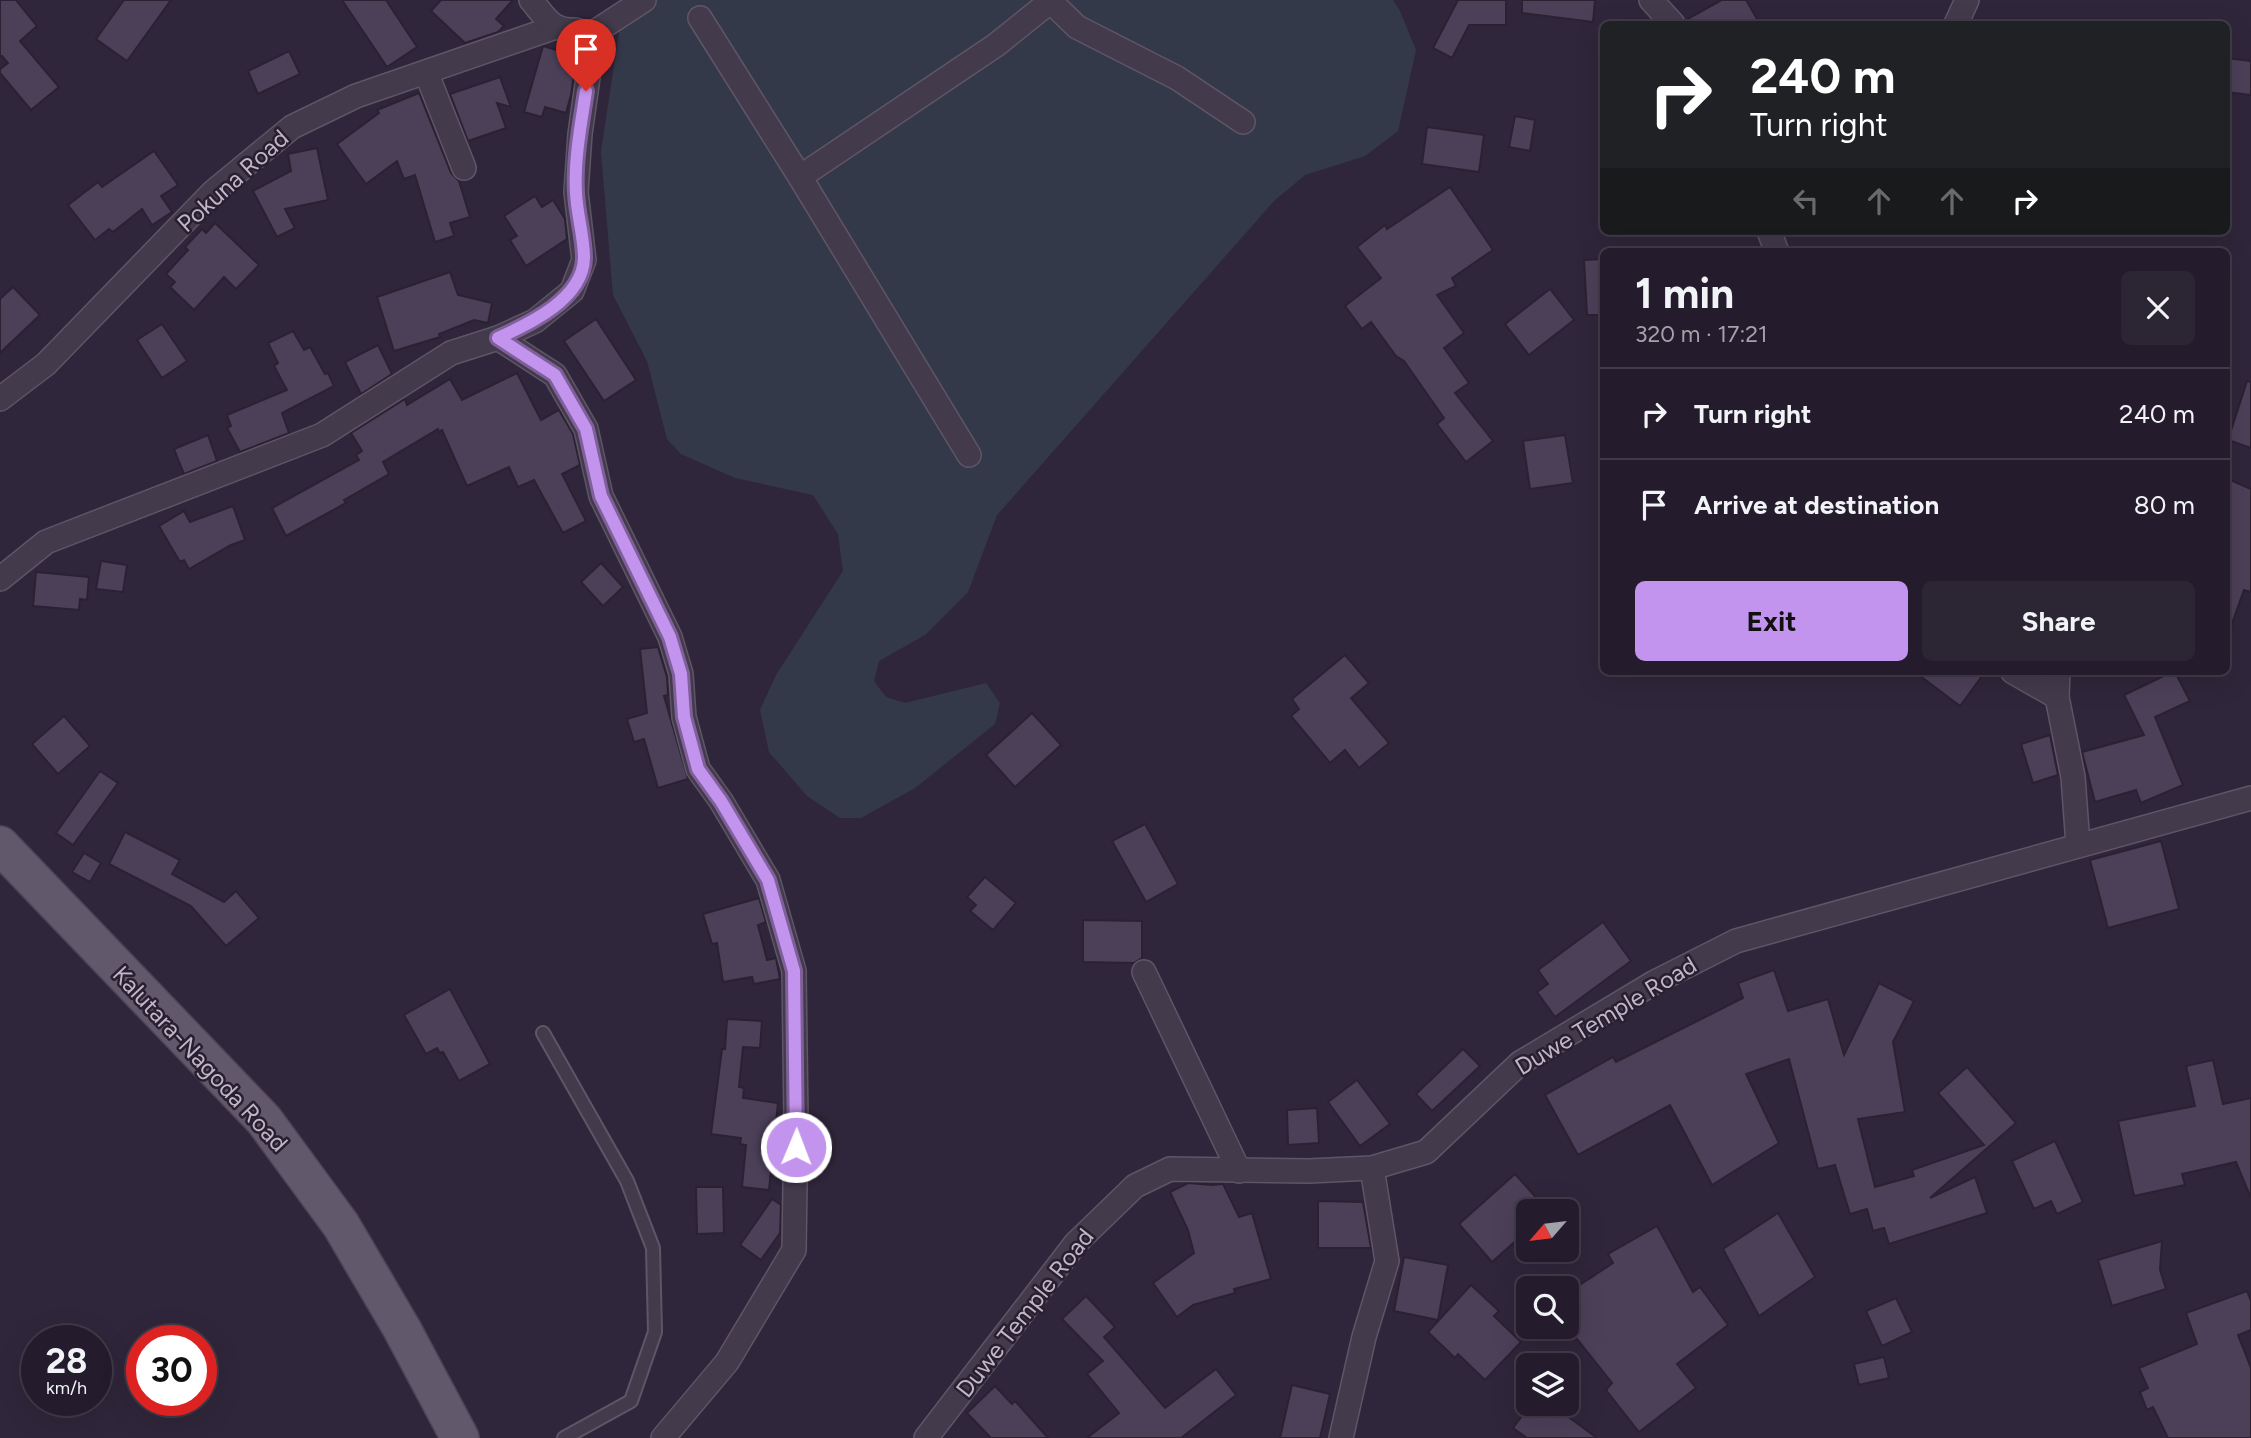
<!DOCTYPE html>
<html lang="en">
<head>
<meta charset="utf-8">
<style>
	:root { --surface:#241c2c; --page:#2c2534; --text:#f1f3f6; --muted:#a3a1a9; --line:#413a48; --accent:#c394ed }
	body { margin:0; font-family:Figtree,sans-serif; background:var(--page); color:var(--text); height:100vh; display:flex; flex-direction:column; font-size:26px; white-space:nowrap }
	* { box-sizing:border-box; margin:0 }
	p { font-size:23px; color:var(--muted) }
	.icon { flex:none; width:38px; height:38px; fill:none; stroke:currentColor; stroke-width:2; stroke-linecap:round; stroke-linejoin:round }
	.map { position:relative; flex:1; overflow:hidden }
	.details { position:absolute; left:1600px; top:248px; width:630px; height:427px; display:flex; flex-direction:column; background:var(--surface); border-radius:10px; box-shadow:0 7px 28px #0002,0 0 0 2px var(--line) }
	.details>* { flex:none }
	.top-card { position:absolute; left:1600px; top:21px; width:630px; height:214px; border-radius:10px; box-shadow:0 7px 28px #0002,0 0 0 2px var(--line); background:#202124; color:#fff; overflow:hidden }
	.needle { width:46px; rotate:242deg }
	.tools { position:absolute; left:1516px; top:1199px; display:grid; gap:14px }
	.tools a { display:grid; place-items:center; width:63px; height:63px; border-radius:10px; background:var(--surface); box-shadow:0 7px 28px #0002,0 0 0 2px var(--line); font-size:35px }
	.speed { position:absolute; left:21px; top:1325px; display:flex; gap:14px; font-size:35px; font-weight:700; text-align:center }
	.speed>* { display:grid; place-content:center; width:91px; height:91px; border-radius:50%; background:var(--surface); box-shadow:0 7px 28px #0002,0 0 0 2px var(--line); line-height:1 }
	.speed small { font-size:18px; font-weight:400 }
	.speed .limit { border:10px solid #d22; background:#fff; color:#111 }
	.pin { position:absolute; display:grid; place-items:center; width:60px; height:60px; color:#fff; margin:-72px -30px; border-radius:50% 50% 50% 0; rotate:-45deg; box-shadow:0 0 7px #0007 }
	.pin .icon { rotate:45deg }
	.me { position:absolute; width:77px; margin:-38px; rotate:1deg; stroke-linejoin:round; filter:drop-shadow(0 0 5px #0008) }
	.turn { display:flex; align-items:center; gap:24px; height:147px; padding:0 35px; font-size:32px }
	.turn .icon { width:91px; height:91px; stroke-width:2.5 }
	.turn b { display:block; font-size:49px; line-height:60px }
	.lanes { display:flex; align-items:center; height:66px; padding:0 35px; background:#0003; justify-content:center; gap:35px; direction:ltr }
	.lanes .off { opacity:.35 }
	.round { display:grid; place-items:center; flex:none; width:74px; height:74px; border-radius:10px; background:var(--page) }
	.overview { display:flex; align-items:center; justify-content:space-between; height:119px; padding:0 35px }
	h1 { font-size:42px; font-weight:700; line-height:52px }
	.button { display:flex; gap:14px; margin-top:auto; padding:14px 35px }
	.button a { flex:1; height:80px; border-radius:10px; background:var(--accent); color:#111; font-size:28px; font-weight:700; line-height:80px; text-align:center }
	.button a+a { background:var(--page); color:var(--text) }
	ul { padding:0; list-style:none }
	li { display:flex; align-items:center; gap:21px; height:91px; padding:0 35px; border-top:2px solid var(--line) }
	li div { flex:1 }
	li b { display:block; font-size:26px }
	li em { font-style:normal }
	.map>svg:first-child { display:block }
	.green { fill:#34394a }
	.building { fill:#4c4059; stroke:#2a2133; stroke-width:2 }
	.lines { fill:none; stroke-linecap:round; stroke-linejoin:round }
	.lane-casing { stroke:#5e5567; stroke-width:16 }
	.street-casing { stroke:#5e5567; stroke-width:26 }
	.primary-casing { stroke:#4c4355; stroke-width:40 }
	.lane { stroke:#433a4c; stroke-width:12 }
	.street { stroke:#433a4c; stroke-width:23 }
	.primary { stroke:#62586c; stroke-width:37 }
	.route-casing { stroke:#7f609a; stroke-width:18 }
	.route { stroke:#c394ed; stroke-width:12 }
	.labels { text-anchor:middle; stroke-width:5; stroke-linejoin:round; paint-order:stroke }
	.street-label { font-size:24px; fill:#bfb6c7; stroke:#281f31 }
</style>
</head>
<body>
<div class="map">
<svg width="2251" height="1438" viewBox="0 0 2251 1438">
	<rect width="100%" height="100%" fill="#30263b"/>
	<polygon class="green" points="624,0 1393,0 1400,11 1416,50 1398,131 1365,156 1305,175 1274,201 997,515 968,592 925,635 879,661 874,681 886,697 905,703 986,683 1000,703 995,724 915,788 861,818 840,818 807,796 769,752 760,710 776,675 843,571 838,534 813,495 735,478 681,454 667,439 647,361 613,295 601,151"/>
	<g class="building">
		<polygon points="0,0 16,0 37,26 20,41 59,87 31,110 0,73 0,69 8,63 2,56 0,57"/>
		<polygon points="124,0 171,0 127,61 96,39"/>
		<polygon points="342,0 386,0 417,47 387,67"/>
		<polygon points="441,0 513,0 496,19 504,26 498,32 465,43 431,11"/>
		<polygon points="1458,0 1506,0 1506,25 1469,25 1452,58 1433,48"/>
		<polygon points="1522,0 1595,0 1593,22 1522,13"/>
		<polygon points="1722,0 1746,0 1760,24 1687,24 1686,20"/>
		<polygon points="543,46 577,56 571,95 566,113 545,107 542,117 524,112"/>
		<polygon points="289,51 300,74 258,94 248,71"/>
		<polygon points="2226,58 2251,61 2251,95 2226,92"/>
		<polygon points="500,77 511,107 497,103 506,128 468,141 450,94"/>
		<polygon points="419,93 451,173 459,181 470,217 450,223 454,236 435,242 415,175 404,179 397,161 366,184 337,144 379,113 377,110"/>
		<polygon points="1515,116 1535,120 1530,151 1509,147"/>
		<polygon points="1427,127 1484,135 1479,172 1422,164"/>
		<polygon points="317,148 328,200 285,209 295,228 277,237 253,191 291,171 288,154"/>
		<polygon points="154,151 178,185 161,196 172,212 152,225 142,209 113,232 109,229 95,240 68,205 98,182 102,187"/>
		<polygon points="1450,187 1493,250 1452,278 1456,286 1437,295 1464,333 1444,348 1469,383 1455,393 1493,441 1466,462 1437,424 1444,418 1404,361 1396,356 1371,322 1362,329 1345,306 1381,278 1357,247 1385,225 1387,229"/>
		<polygon points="535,196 542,207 553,200 565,219 567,239 526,266 510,240 517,236 504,216"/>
		<polygon points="215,223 259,265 236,289 224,277 194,310 170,287 175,282 166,274 188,250 185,247 202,229 206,233"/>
		<polygon points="1603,259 1603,315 1587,315 1584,260"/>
		<polygon points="450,272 458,295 492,303 488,323 474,320 439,334 440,337 394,351 377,297"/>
		<polygon points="13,287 40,315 0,353 0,299"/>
		<polygon points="1550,289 1574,320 1529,355 1505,324"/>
		<polygon points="596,319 636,380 604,401 564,341"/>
		<polygon points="162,324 187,361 162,378 137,340"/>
		<polygon points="293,331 304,350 310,347 325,374 328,373 334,386 282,413 289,433 240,452 227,428 231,426 227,415 287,390 274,366 278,363 268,343"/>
		<polygon points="378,345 392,374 361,394 345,362"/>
		<polygon points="517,373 541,420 559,410 573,434 580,465 562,474 586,521 563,533 534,480 518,487 509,467 467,486 442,430 439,432 438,429 383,462 389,474 344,500 346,503 286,536 272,508 359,460 356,455 362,451 351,433 405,399 407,405 450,379 462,400"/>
		<polygon points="2247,381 2251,382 2251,448 2228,440"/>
		<polygon points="208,435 217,461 184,474 174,449"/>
		<polygon points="1565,435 1573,483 1530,489 1523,441"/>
		<polygon points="2226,478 2251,489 2251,592 2244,590 2229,632 2226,631"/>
		<polygon points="233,506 245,540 231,545 189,569 184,560 180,562 159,526 184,511 190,522"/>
		<polygon points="101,561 127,565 123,592 96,589"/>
		<polygon points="601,563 623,587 603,606 581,582"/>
		<polygon points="36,572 89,577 87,600 80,599 79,610 33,606"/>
		<polygon points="658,647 667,677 668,695 664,696 688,779 658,788 644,739 634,742 627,719 647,713 640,649"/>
		<polygon points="1345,655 1369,683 1351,698 1389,743 1359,768 1345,750 1330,763 1291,716 1299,709 1292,699"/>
		<polygon points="1915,672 1985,672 1960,706"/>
		<polygon points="2172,672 2175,672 2190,701 2155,717 2183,785 2141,803 2136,790 2095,802 2082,752 2144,735 2124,695"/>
		<polygon points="1032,713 1061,745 1015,787 986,755"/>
		<polygon points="64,716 90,746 58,774 32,744"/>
		<polygon points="2050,735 2058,775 2033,783 2021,744"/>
		<polygon points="100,771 118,783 73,845 56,833"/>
		<polygon points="1145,824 1178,884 1146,902 1112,841"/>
		<polygon points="125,832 180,860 172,874 224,902 236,891 259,918 226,946 191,906 109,864"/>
		<polygon points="2161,841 2179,909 2108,928 2090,860"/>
		<polygon points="84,853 101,863 90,882 72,872"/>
		<polygon points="985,877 1016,903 993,930 970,911 976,905 967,897"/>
		<polygon points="759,898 766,922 758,925 767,960 776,958 780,979 754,984 752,977 723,982 717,943 712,944 703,914"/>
		<polygon points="1083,920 1142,921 1142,958 1134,963 1083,962"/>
		<polygon points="1603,922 1631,961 1555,1017 1537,992 1548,984 1538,970"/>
		<polygon points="1774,970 1788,1011 1828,999 1844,1055 1879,983 1914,1001 1893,1042 1905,1112 1858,1119 1875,1187 1914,1176 1912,1170 1984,1145 1938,1093 1967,1067 2016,1123 1930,1198 1975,1177 1987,1213 1889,1244 1884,1228 1873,1231 1867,1209 1850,1214 1835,1165 1818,1169 1789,1059 1746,1074 1779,1143 1712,1185 1670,1105 1578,1155 1545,1095 1613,1057 1616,1062 1743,998 1738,983"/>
		<polygon points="450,989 490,1064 459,1081 443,1052 440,1053 437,1048 426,1054 404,1015"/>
		<polygon points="727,1019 762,1021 760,1048 743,1047 739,1087 744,1088 743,1098 778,1103 769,1190 742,1187 746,1145 740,1144 741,1138 711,1134 722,1049 725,1049"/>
		<polygon points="1463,1049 1480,1066 1432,1111 1416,1094"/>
		<polygon points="2213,1060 2223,1104 2251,1098 2251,1198 2236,1162 2182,1174 2185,1185 2134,1196 2118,1121 2195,1106 2186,1066"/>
		<polygon points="1357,1080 1390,1124 1360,1146 1328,1102"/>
		<polygon points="1317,1108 1319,1143 1288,1145 1287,1110"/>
		<polygon points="2055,1141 2083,1202 2057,1214 2051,1201 2034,1209 2012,1161"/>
		<polygon points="1515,1174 1548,1211 1528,1211 1528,1230 1492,1262 1459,1224"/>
		<polygon points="1188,1183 1212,1185 1223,1184 1239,1217 1252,1213 1271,1279 1234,1289 1235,1293 1193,1305 1177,1317 1153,1283 1194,1253 1188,1230 1170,1192"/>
		<polygon points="696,1187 723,1187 724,1233 697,1234"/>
		<polygon points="772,1199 781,1205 780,1233 761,1260 740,1245"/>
		<polygon points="1318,1201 1363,1202 1371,1248 1318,1248"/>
		<polygon points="1778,1213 1815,1277 1759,1316 1723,1249"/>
		<polygon points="1657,1226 1693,1292 1700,1287 1728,1325 1677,1364 1696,1388 1639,1432 1606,1390 1612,1383 1577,1339 1573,1341 1566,1330 1566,1294 1613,1263 1608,1254"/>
		<polygon points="2162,1241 2160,1270 2166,1289 2112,1306 2098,1260"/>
		<polygon points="1404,1257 1448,1265 1438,1320 1394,1311"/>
		<polygon points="1471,1285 1499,1311 1494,1316 1521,1342 1485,1380 1458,1354 1455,1358 1428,1332"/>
		<polygon points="2247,1291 2251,1301 2251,1330 2238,1335 2251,1368 2251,1438 2168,1438 2153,1407 2147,1410 2140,1392 2148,1388 2139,1368 2197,1344 2186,1313"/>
		<polygon points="1086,1296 1115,1327 1104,1337 1165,1408 1216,1369 1236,1395 1181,1438 1087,1438 1119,1413 1087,1374 1103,1361 1062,1319"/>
		<polygon points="1896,1298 1912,1332 1882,1346 1866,1311"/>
		<polygon points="1884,1357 1889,1378 1859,1385 1854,1364"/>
		<polygon points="1292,1385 1330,1394 1320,1438 1280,1438"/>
		<polygon points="995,1386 1012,1404 1015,1401 1048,1438 991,1438 967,1413"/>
		<polygon points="1531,1404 1551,1404 1597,1438 1527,1438 1513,1428"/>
	</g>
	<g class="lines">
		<g class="lane-casing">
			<polyline id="lane" points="543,1033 627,1181 653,1248 655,1332 631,1401 564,1438"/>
		</g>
		<g class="street-casing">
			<g id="street">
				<polyline points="1049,0 1077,27 1177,78 1243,122"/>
				<polyline points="1651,0 1673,24"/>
				<polyline points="700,18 800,177 969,455"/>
				<polyline points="1956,24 1967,0"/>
				<polyline points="587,37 644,0"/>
				<polyline points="426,72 464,168"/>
				<polyline points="800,177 996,45 1052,0"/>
				<polyline points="1769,231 1777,252"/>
				<polyline points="498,338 555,375 586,429 601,496 670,637 681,674 684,717 698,769 721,801 768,880 794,971 796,1121 794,1250 727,1362 663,1438"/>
				<polyline points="0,399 46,364 213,192 292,127 356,96 556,27"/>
				<path d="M0 579 46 542 322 435 451 353 498 338 535 321 572 291 584 260 576 192 580 134 592 49C579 18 574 37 555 26 546 21 538 8 531 0"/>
				<polyline points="2013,672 2057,697"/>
				<polyline points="2058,672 2057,697 2073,777 2078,845"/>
				<polyline points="1144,972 1239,1171"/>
				<polyline points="926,1438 1076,1243 1135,1186 1170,1169 1309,1171 1372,1168 1426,1152 1520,1063 1655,982 1736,941 2251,798"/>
				<polyline points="1341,1438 1364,1337 1387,1261 1372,1168"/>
			</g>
		</g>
		<g class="primary-casing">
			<polyline id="primary" points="0,845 264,1120 341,1225 402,1329 460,1438"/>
		</g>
		<use href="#lane" class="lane"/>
		<use href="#street" class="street"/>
		<use href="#primary" class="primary"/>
	</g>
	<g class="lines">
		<g class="route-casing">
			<path id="route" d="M586 91C581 124 574 160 576 193 577 215 584 237 584 258 583 299 529 324 498 338L555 375 586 429 601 496 670 637 681 674 684 717 698 769 721 801 768 880 794 971 796 1147"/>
		</g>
		<use href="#route" class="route"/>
	</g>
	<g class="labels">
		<g class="street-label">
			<text transform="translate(233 181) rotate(-42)" y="8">Pokuna Road</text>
			<text transform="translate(1606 1016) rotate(-31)" y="8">Duwe Temple Road</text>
			<text transform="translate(200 1059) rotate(47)" y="8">Kalutara-Nagoda Road</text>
			<text transform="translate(1025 1313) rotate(-52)" y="8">Duwe Temple Road</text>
		</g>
	</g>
</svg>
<div class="tools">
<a><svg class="needle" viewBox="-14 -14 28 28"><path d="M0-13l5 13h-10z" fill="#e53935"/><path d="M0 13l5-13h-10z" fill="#a3a1a9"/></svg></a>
<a><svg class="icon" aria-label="search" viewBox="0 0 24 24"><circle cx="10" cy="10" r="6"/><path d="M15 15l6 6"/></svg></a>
<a><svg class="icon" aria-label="layers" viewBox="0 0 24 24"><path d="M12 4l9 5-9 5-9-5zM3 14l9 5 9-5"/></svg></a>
</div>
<div class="speed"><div>28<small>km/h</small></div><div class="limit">30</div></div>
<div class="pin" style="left:586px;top:91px;background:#d93025"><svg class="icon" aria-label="arrive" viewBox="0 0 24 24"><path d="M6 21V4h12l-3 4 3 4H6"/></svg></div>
<svg class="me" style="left:796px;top:1147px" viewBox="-20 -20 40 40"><circle r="17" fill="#c394ed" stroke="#fff" stroke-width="3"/><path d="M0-11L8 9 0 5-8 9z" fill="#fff"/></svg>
<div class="top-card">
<div class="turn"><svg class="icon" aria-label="right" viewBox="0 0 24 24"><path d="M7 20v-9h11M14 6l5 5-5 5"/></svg><div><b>240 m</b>Turn right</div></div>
<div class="lanes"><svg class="icon off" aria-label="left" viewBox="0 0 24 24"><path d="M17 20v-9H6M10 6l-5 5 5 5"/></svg><svg class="icon off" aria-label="ahead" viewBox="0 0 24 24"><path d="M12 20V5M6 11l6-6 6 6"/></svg><svg class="icon off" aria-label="ahead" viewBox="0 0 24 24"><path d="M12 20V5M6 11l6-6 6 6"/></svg><svg class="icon" aria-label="right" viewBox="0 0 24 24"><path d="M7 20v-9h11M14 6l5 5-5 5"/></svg></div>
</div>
<section class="details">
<div class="overview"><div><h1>1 min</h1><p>320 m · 17:21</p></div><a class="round"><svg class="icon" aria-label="close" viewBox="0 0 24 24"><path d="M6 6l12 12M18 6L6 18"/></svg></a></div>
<ul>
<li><svg class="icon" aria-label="right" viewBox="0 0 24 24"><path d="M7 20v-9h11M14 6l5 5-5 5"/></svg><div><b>Turn right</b></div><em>240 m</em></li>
<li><svg class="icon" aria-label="arrive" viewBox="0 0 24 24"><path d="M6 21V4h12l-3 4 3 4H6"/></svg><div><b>Arrive at destination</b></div><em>80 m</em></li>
</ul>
<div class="button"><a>Exit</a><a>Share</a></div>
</section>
</div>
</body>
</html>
